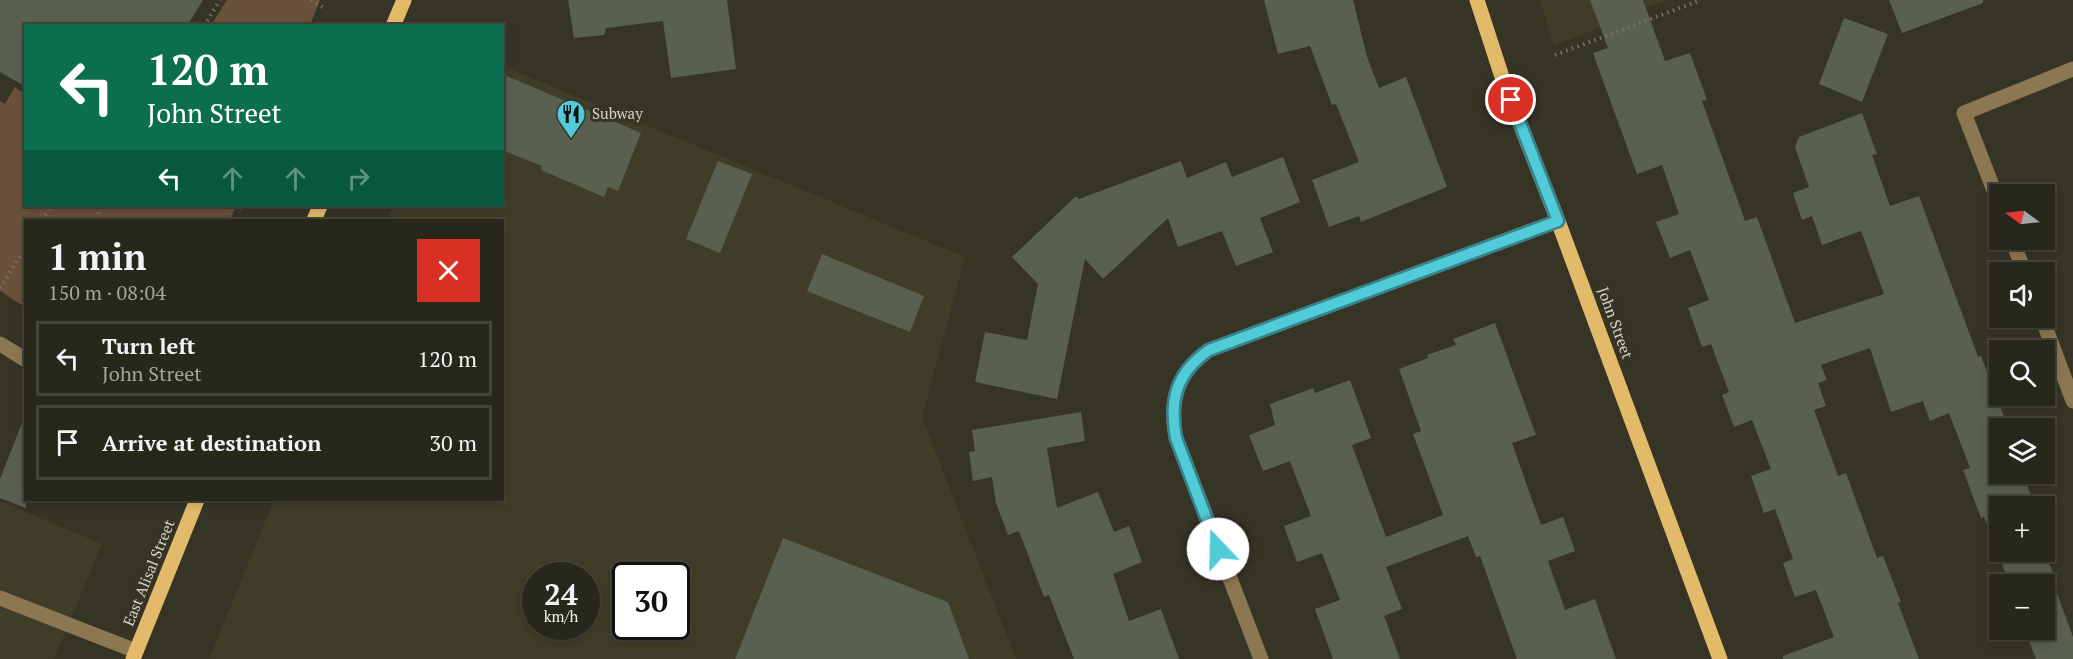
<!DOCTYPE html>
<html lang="en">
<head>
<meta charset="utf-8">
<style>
	:root { --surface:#28271c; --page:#302f25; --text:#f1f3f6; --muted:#a5a5a3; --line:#44443b }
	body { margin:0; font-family:"PT Serif",serif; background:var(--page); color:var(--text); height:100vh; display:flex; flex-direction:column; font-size:22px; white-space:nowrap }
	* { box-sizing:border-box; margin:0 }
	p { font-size:20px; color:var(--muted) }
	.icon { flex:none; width:33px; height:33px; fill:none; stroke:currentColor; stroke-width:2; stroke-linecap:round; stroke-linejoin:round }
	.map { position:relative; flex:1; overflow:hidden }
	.drawer { position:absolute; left:24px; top:219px; width:480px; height:282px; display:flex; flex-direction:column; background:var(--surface); border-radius:0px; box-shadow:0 3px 9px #0003,0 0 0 2px var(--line) }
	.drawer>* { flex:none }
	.guide { position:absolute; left:24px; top:24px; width:480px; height:183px; border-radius:0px; box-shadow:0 3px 9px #0003,0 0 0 2px var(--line); background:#0b6e4f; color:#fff; overflow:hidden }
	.needle { width:39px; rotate:285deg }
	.buttons { position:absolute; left:1989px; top:184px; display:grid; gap:12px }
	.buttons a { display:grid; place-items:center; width:66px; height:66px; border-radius:0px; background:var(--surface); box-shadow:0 3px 9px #0003,0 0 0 2px var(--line); font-size:30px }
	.speed { position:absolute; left:522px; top:562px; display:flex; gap:12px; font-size:30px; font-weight:700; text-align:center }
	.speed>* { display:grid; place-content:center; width:78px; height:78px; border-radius:50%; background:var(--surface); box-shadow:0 3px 9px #0003,0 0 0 2px var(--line); line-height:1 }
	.speed small { font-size:15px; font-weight:400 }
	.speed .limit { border:3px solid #111; border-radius:9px; background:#fff; color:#111 }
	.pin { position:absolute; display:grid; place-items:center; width:51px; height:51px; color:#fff; margin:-26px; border:3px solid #fff; border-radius:50%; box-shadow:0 2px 6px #0007 }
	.me { position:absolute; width:66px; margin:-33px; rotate:339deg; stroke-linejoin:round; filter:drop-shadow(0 0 4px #0008) }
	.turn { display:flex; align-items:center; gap:21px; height:126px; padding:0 24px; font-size:27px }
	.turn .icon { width:78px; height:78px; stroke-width:2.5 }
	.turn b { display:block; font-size:42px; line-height:51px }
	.lanes { display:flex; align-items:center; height:57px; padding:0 24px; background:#0003; justify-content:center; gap:30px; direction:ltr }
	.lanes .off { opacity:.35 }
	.round { display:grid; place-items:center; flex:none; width:63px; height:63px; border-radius:0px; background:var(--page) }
	.summary { display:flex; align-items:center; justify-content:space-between; height:102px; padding:0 24px }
	h1 { font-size:36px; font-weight:700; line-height:45px }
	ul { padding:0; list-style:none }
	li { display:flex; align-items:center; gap:18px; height:75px; margin:0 12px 9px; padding:0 12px; border:3px solid var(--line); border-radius:0px }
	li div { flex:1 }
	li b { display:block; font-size:22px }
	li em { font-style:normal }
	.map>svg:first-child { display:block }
	.built { fill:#3f3d27; fill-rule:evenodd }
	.green { fill:#6a513b }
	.building { fill:#5a6050 }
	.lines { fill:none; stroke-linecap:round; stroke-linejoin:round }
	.path { stroke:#767568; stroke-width:4; stroke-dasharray:1.5 4.5; stroke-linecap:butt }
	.minor { stroke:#8b7752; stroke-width:15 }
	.major { stroke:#e3ba6a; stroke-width:15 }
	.route-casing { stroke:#35848d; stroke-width:15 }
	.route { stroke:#52cbd9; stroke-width:10 }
	.labels { text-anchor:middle; stroke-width:6; stroke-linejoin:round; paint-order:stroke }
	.poi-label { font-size:15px; fill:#d5d5cc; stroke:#363425; text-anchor:start }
	.street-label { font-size:15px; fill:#d5d5cc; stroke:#363425 }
</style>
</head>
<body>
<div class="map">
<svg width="2073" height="659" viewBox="0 0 2073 659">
	<rect width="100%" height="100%" fill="#363425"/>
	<g class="built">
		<polygon points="1540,0 1666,0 1554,46"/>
		<path d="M503 66 965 257 922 417 1016 659H209L274 500H502V220H387L393 206H502ZM536 576H586V627H536ZM626 576H676V627H626Z"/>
		<polygon points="0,501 102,544 54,659 0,659"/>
	</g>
	<g class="green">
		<polygon points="227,0 320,0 310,25 211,25"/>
		<polygon points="15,87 25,94 26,206 236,206 230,220 26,220 25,307 0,291 0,101 5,104"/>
	</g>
	<g class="building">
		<polygon points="0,0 203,0 187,26 26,26 26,87 0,72"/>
		<polygon points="568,0 727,0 736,69 671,78 663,21 606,28 604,35 574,38"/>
		<polygon points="1264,0 1353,0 1367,57 1379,88 1406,77 1447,187 1361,222 1359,216 1329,227 1312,180 1359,162 1336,104 1332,105 1310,46 1278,54"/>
		<polygon points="1590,0 1643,0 1665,61 1690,53 1707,100 1702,101 1745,221 1757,217 1795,323 1884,294 1861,231 1822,245 1812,216 1802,220 1793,193 1809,187 1795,147 1799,137 1862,113 1877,154 1872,155 1890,206 1919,196 1978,357 1981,356 2008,427 2000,429 2000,474 2023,474 2035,507 2000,507 2000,552 2044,552 2044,534 2053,558 2048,560 2055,578 2052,579 2073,637 2073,659 2036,659 2025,630 2044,630 2044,585 2010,585 1984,517 1981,518 1963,470 1970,468 1949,413 1930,421 1923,401 1891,412 1870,348 1821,365 1827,380 1818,383 1826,406 1814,410 1838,476 1846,473 1877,558 1883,556 1901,602 1898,603 1919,659 1783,659 1783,656 1834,637 1816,590 1795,597 1783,563 1793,559 1775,509 1764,513 1751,476 1771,469 1752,420 1734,427 1722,395 1729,392 1711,344 1702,347 1688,308 1709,300 1690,250 1670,258 1656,222 1679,214 1662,165 1637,174 1593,53 1608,48"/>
		<polygon points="1889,0 1983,0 1983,3 1902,33"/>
		<polygon points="1844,18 1888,34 1862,102 1819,84"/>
		<polygon points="502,74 641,133 618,191 608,187 604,197 541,170 542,166 502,150"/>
		<polygon points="1283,157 1300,202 1260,218 1273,252 1236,266 1222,231 1178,247 1168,218 1103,279 1085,259 1057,399 975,382 985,332 1027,340 1038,284 1012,257 1076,196 1079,199 1181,161 1187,178 1226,162 1232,177"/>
		<polygon points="718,161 752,174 720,253 686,239"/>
		<polygon points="822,254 924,296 910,332 807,291"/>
		<polygon points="1495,323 1536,435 1512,443 1541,525 1563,517 1575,551 1548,561 1565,610 1595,599 1616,659 1517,659 1480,556 1476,557 1468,536 1386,567 1402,609 1384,616 1400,659 1333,659 1315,609 1340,600 1322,553 1297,562 1284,526 1311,516 1290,461 1263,471 1249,435 1275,425 1270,404 1313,388 1315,393 1350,380 1371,438 1352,445 1386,537 1443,515 1413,434 1421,431 1399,369 1428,358 1427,355 1456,345 1453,339"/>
		<polygon points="1081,412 1085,441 1047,448 1057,508 1098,492 1114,532 1129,526 1142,562 1113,574 1129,621 1161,609 1179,659 1074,659 1049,595 1044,597 1019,531 1008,535 996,503 992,477 973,481 969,452 975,451 972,430"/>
		<polygon points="24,418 26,418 26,508 0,498 0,479"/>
		<polygon points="783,538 948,602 969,659 735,659"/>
	</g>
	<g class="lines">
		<g class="path">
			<polyline points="311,0 324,8"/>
			<polyline points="204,26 220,0"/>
			<polyline points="1555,55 1701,0"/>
			<polyline points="236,206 242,209"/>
			<polyline points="42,220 51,206"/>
			<polyline points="98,220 99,206"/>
			<polyline points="0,288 26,247"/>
		</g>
		<g class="minor">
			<polyline points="2000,206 1964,113 2073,69"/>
			<polyline points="2012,240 2025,273"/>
			<polyline points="2042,318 2073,401"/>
			<polyline points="0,344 26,360"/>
			<polyline points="0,598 136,651"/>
			<path d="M1261 659 1176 438C1169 400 1177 373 1209 350L1558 221"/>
		</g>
		<g class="major">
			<polyline points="1477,0 1503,80 1558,221 1720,659"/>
			<polyline points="393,26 404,0"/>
			<polyline points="314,220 320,206"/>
			<polyline points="133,659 197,500"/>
		</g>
	</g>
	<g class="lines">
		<g class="route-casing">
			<path id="route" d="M1218 549 1176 438C1169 400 1176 373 1209 350L1558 221 1511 100"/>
		</g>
		<use href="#route" class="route"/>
	</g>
	<defs>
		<g id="restaurant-pin" transform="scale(1.5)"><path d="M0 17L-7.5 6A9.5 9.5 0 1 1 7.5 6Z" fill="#52cbd9" stroke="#363425"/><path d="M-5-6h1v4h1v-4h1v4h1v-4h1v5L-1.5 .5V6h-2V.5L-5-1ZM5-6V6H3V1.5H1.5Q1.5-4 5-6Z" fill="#111"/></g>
	</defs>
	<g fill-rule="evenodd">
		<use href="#restaurant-pin" x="571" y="114"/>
	</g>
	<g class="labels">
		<g class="poi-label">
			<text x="592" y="119">Subway</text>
		</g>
		<g class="street-label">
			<text transform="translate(1615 323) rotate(70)" y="5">John Street</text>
			<text transform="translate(149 573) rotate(-68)" y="5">East Alisal Street</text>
		</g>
	</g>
</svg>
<div class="buttons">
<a><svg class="needle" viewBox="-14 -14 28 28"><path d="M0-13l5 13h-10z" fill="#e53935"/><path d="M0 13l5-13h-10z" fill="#a5a5a3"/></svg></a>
<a><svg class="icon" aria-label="sound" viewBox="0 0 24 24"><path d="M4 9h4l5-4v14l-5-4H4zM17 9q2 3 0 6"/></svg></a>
<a><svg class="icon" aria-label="search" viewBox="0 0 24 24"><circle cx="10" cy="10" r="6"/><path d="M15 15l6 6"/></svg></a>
<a><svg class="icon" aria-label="layers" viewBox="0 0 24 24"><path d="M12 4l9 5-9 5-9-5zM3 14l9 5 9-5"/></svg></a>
<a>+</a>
<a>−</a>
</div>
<div class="speed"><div>24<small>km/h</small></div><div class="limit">30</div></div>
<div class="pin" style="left:1511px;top:100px;background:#d93025"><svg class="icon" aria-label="arrive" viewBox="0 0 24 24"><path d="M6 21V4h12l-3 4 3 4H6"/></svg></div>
<svg class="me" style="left:1218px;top:549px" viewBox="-20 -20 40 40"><circle r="19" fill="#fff"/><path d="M0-13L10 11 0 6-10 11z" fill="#52cbd9"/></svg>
<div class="guide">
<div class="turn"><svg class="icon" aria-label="left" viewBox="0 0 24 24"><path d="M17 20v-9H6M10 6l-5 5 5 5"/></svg><div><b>120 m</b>John Street</div></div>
<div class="lanes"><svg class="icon" aria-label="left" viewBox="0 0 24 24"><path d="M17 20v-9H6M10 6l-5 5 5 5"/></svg><svg class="icon off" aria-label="ahead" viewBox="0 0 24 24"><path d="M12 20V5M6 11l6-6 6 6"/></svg><svg class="icon off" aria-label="ahead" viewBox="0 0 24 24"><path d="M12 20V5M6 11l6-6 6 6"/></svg><svg class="icon off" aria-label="right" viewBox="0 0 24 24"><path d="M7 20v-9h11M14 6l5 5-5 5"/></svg></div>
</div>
<section class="drawer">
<div class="summary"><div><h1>1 min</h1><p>150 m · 08:04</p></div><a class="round" style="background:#d93025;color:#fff"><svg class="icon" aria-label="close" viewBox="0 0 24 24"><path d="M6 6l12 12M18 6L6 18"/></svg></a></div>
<ul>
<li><svg class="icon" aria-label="left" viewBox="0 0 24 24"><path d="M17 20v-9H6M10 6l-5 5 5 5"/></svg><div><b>Turn left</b><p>John Street</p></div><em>120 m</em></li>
<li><svg class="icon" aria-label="arrive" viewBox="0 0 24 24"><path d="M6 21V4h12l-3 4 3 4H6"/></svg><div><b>Arrive at destination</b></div><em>30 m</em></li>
</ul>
</section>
</div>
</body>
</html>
